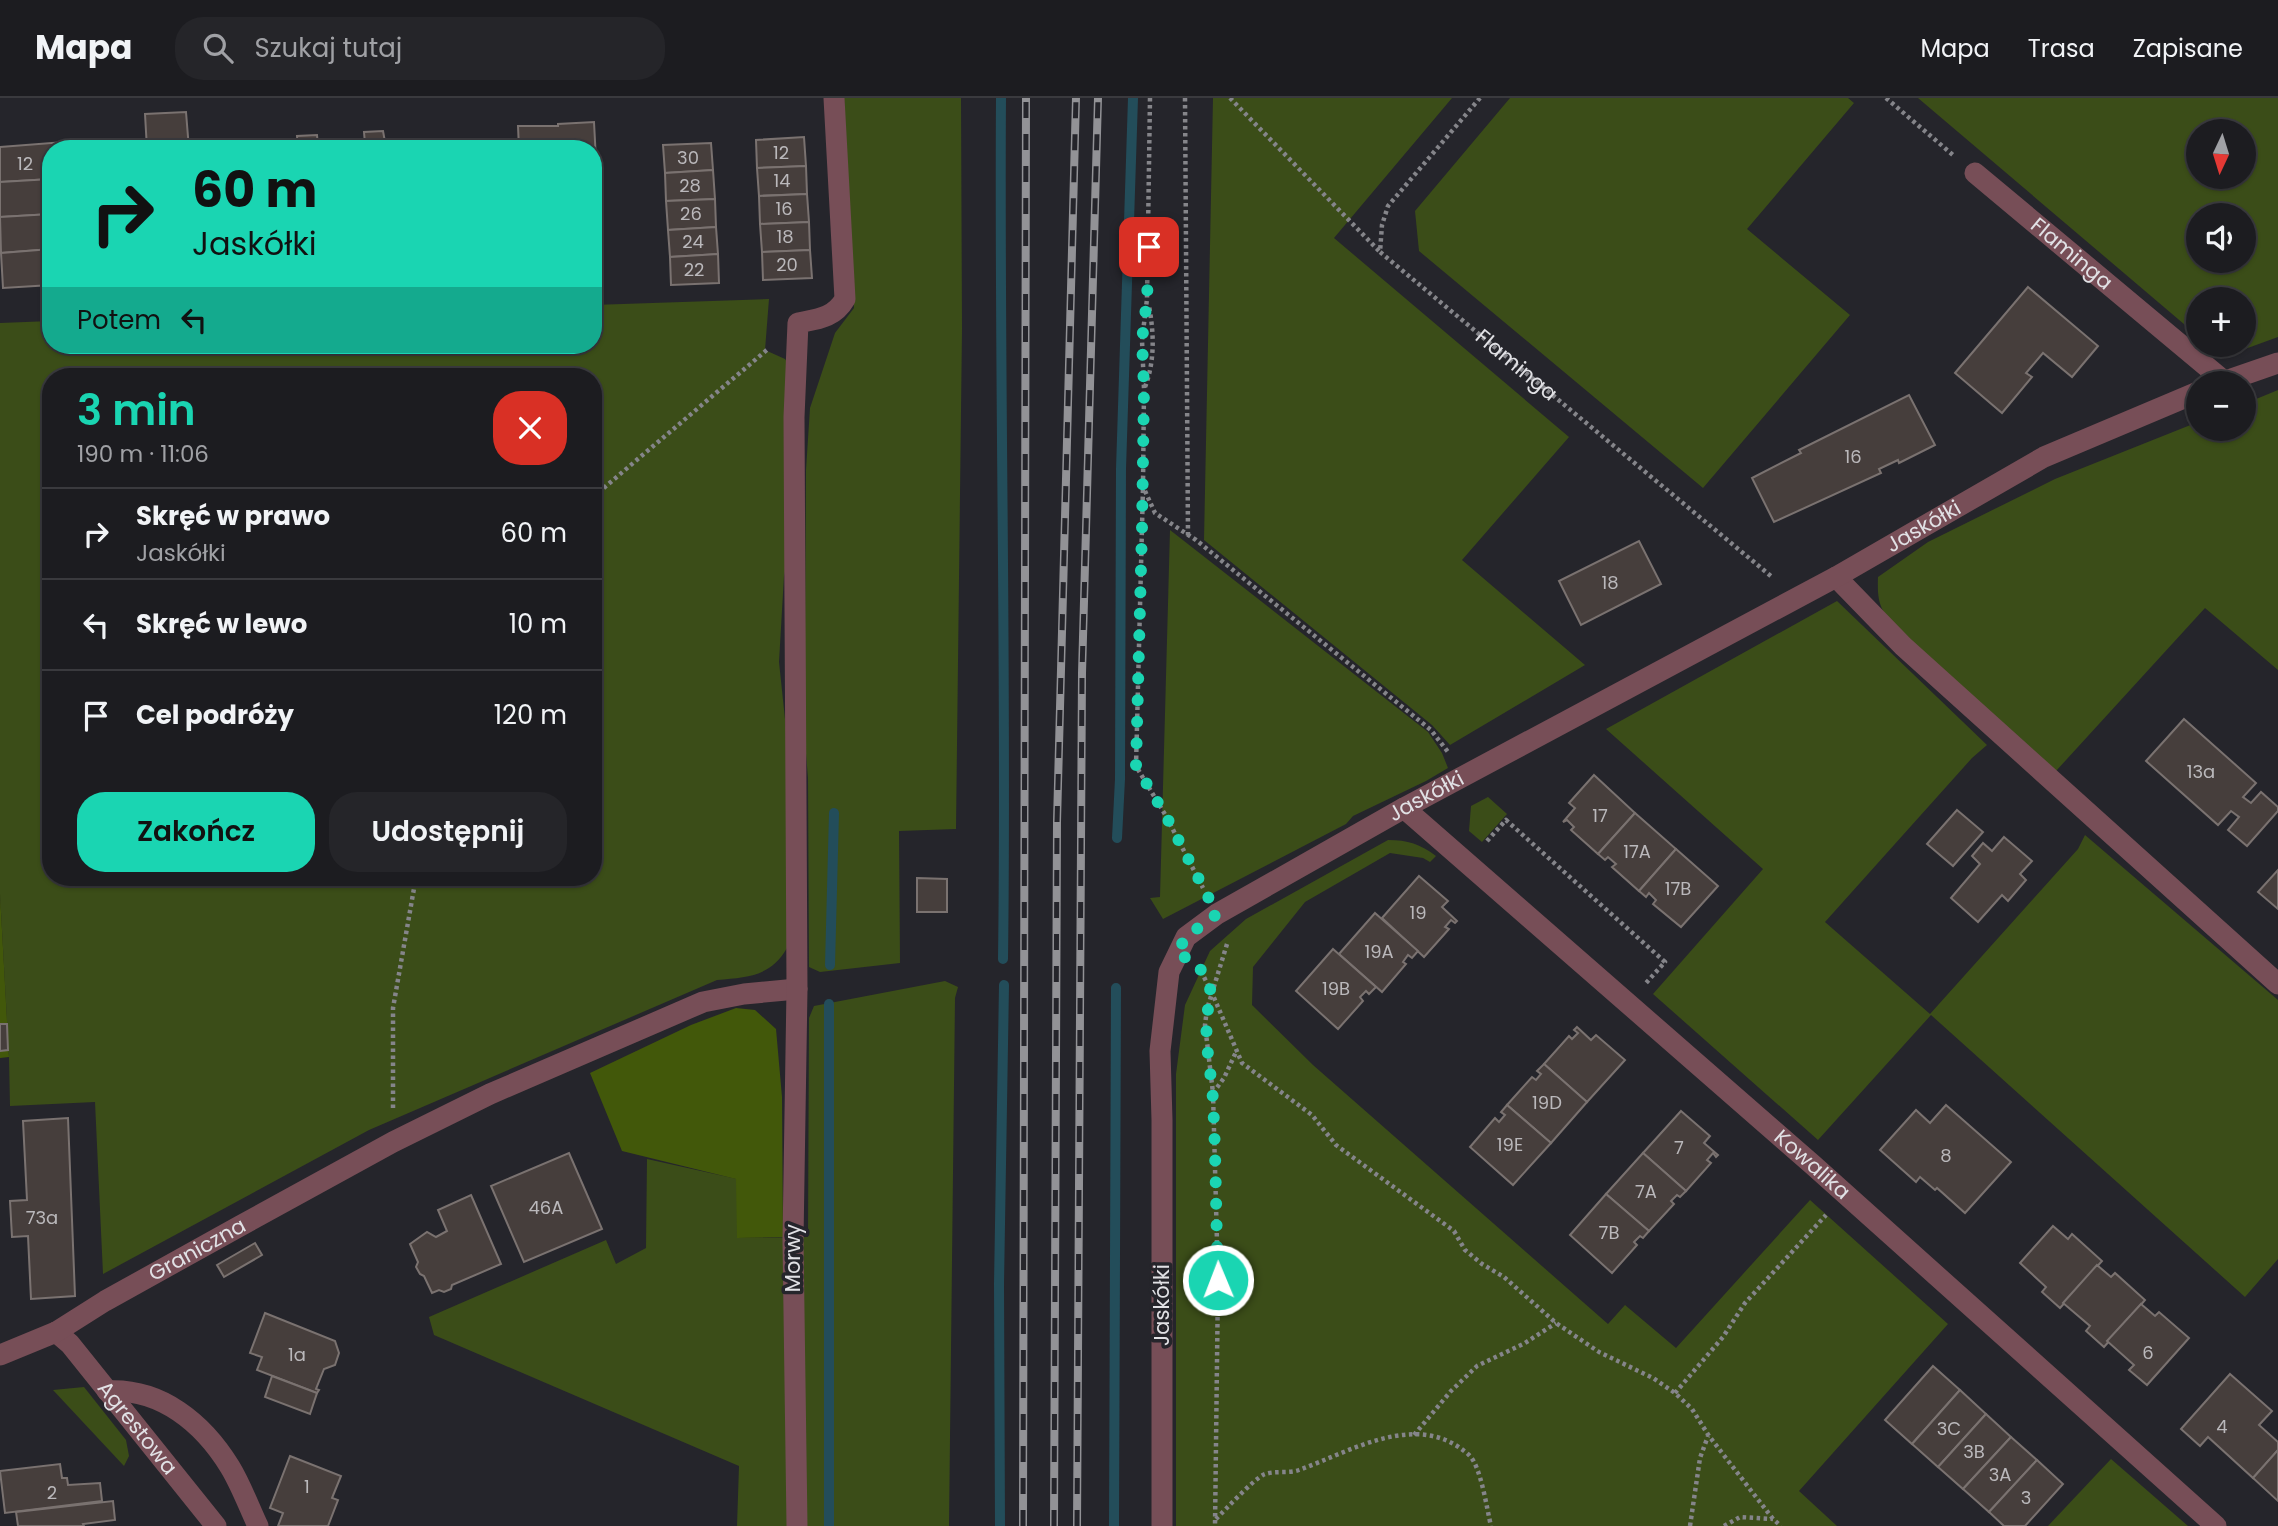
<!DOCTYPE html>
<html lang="pl">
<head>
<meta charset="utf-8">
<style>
	:root { --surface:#1c1c20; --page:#252529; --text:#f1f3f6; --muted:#a0a1a5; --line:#3a3a3e; --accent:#1ad5b2 }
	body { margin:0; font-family:Poppins,sans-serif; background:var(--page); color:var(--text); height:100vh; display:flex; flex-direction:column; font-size:26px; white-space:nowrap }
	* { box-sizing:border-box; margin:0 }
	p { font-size:23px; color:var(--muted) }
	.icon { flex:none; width:38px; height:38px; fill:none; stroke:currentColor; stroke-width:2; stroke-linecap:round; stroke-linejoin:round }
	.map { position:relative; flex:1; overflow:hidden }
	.sheet { position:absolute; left:42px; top:270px; width:560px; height:518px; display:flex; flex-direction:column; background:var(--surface); border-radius:28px; box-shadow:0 2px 5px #0004,0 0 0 2px var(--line) }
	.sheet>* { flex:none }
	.hud { position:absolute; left:42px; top:42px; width:560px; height:214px; border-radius:28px; box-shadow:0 2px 5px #0004,0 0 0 2px var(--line); background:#1ad5b2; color:#111; overflow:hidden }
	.needle { width:46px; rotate:184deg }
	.fabs { position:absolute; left:2186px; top:21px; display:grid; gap:14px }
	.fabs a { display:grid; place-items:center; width:70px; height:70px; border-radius:50%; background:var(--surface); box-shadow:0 2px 5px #0004,0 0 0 2px var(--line); font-size:35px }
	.pin { position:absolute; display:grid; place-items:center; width:60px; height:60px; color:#fff; margin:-30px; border-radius:14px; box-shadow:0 4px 10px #0006 }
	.me { position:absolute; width:77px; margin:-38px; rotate:359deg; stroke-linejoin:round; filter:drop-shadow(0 0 5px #0008) }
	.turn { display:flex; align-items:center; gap:24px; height:147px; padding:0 35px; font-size:32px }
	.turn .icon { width:91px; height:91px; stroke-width:2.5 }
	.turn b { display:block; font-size:49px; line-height:60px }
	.then { display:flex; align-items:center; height:66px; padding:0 35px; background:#0003; gap:14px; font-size:26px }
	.round { display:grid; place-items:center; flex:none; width:74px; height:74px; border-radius:28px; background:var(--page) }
	.summary { display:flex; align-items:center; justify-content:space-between; height:119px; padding:0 35px }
	h1 { font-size:42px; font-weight:600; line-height:52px; color:var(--accent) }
	.cta { display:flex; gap:14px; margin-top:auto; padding:14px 35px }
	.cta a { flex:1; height:80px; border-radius:28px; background:var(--accent); color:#111; font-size:28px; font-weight:600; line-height:80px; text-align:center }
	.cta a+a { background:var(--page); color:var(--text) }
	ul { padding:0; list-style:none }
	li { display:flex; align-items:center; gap:21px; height:91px; padding:0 35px; border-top:2px solid var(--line) }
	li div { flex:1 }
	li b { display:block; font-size:26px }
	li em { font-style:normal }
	header { display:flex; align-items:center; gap:42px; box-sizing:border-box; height:98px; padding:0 35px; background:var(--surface); border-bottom:2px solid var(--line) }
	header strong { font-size:33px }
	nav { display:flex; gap:38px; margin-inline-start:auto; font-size:24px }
	.search { width:490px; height:63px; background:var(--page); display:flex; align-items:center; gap:18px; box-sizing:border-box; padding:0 24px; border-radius:28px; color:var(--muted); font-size:26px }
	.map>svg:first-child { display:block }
	.green { fill:#3b4d18; fill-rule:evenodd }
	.forest { fill:#42580a }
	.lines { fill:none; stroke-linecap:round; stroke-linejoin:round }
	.stream { stroke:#234d5a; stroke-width:10 }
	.building { fill:#463e3c; stroke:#7a7270; stroke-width:2 }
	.path { stroke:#85858a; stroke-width:4.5; stroke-dasharray:3.5 3.5; stroke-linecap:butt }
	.minor { stroke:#774e57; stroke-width:21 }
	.rail-casing { stroke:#929296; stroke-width:8 }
	.rail { stroke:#25252b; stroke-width:5; stroke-dasharray:16; stroke-linecap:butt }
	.route { stroke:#1ad5b2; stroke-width:12; stroke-dasharray:0 21.6 }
	.labels { text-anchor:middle; stroke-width:7; stroke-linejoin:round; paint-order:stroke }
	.number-label { font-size:18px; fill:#bab8bb }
	.street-label { font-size:21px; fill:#e1e1e5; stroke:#25252b }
</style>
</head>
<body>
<header>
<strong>Mapa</strong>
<div class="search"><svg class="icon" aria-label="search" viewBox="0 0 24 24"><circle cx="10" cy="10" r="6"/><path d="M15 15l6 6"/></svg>Szukaj tutaj</div>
<nav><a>Mapa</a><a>Trasa</a><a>Zapisane</a></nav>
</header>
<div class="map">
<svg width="2278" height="1428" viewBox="0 0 2278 1428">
	<rect width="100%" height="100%" fill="#25252b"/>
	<g class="green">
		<polygon points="844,0 961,0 962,231 956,731 899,733 900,865 820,874 809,869 808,680 801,595 805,537 806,372 810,310 835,235 854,210"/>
		<polygon points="1213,0 1452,0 1334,140 1569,339 1462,462 1585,567 1450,647 1432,627 1204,442"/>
		<polygon points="1510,0 1848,0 1854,5 1747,131 1850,217 1703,390 1419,153 1415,113"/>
		<path d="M1918 0H2278V239L2223 259 2208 247H2244V201H2198V238ZM2198 33H2244V79H2198ZM2198 117H2244V163H2198Z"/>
		<path d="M769 201 765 252 785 261 793 272 794 438 784 478 779 564 791 678 787 850C770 879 748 879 717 882L369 1032 103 1176 95 1004 10 1008 9 959 0 796V225L51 223V247H593V207ZM51 278H593V779H51Z"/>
		<path d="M2278 292V572L2205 510 2056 673 1897 532C1880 511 1877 505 1878 479L1928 444 2055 381 2198 324V331H2244V306Z"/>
		<polygon points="1170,432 1428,634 1442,655 1448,670 1426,683 1353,718 1346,726 1163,821 1150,800 1160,799"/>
		<polygon points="1837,503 1987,647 1972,660 1825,824 1930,916 2078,751 2085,737 2278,902 2278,1161 2245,1199 1931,917 1818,1042 1653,896 1763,771 1606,631"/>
		<polygon points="1488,699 1507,716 1482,744 1469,733 1471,708"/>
		<path d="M1388 742C1408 742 1420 746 1436 758L1430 764 1423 760 1390 755 1305 804 1253 869 1252 907 1313 967 1608 1226 1625 1207 1676 1250 1810 1102 1948 1226 1799 1393 1837 1428H1176V976L1185 907 1210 853 1246 821Z"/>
		<polygon points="945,883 958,889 955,900 949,1428 737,1428 739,1368 434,1237 429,1219 606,1142 616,1166 646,1150 647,1061 737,1081 737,1140 808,1139 809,920 814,908"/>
		<polygon points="84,1289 126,1342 129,1358 124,1368 53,1292"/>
		<polygon points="2111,1361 2188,1428 2048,1428"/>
	</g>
	<g class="forest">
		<polygon points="0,796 9,959 0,960"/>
		<polygon points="736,910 755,912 776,931 782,999 783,1139 737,1140 736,1081 622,1053 590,975 691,927"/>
	</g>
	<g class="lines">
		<g class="stream">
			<path d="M1001 0C999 287 1007 574 1003 861"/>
			<polyline points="1117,740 1120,681 1121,371 1133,0"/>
			<polyline points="830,867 834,715"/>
			<polyline points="829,906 829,1428"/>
			<polyline points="1000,1428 999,1186 1004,887"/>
			<polyline points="1114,1428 1116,890"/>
		</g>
	</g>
	<g class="building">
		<polygon points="186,14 189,51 147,51 145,16"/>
		<polygon points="594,24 596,62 593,62 593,51 519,51 518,28 558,28 558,26"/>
		<polygon points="383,33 385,44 421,43 421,51 343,51 343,47 365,46 364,34"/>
		<polygon points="317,37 318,48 343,47 343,51 280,51 298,50 297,38"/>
		<polygon points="804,39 806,68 757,70 756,42"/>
		<polygon points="64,44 65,51 51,51 51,81 0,84 0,49"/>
		<polygon points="711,45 713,72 665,75 663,47"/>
		<polygon points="806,68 807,96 759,98 757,70"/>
		<polygon points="713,72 715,101 666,103 665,75"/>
		<polygon points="51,81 51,116 0,119 0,84"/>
		<polygon points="807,96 809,124 760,126 759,98"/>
		<polygon points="715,101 716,129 668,132 666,103"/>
		<polygon points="51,116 51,151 1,155 0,119"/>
		<polygon points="809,124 810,152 762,154 760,126"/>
		<polygon points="716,129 718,156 670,159 668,132"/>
		<polygon points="51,151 51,187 3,190 1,155"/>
		<polygon points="810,152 812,180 763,182 762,154"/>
		<polygon points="718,156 719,185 671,187 670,159"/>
		<polygon points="2028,189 2098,248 2072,279 2043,255 2026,275 2032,279 2002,315 1955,275"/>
		<polygon points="1909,297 1935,347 1899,365 1898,362 1879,371 1881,375 1774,424 1752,380 1801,355 1799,352"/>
		<polygon points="1639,443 1661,486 1581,527 1559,483"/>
		<polygon points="2184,621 2256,685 2243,699 2251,705 2261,694 2278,709 2278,713 2247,748 2228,732 2239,719 2231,713 2218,727 2146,663"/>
		<polygon points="1594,677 1635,715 1598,756 1571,732 1574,729 1567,722 1563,724 1575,710 1569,705"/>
		<polygon points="1957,712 1983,734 1953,768 1927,746"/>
		<polygon points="1635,715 1676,751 1639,793 1612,769 1616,766 1608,759 1605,762 1598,756"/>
		<polygon points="2004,739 2032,763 2020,776 2026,782 2008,803 2002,797 1978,824 1951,800 1980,766 1972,758 1983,745 1992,753"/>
		<polygon points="1676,751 1718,788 1681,829 1653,806 1656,802 1649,795 1646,799 1639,793"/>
		<polygon points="2278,772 2278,811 2258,794"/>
		<polygon points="1419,778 1448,803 1442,809 1457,823 1455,825 1451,822 1445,829 1449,831 1424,859 1382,820"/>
		<polygon points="917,780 947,781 947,814 917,814"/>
		<polygon points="1375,815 1418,853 1412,860 1408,857 1403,864 1406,866 1382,894 1339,856"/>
		<polygon points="1333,851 1376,889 1369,896 1366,893 1360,899 1363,903 1338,931 1296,893"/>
		<polygon points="0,926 7,926 8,952 0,953"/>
		<polygon points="1577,929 1591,942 1596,937 1625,962 1587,1004 1544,966 1569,938 1572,941 1578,935 1574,932"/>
		<polygon points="1544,966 1587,1004 1551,1045 1507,1007 1532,979 1536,982 1541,976 1537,973"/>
		<polygon points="1507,1007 1551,1045 1513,1087 1470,1049 1495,1020 1499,1024 1505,1017 1501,1014"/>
		<polygon points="1946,1007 2011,1064 1965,1115 1937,1090 1935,1092 1920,1079 1916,1084 1880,1052 1916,1012 1930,1025"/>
		<polygon points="1681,1013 1710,1038 1704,1045 1718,1057 1716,1059 1713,1055 1707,1062 1711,1065 1686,1093 1643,1055"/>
		<polygon points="68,1020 75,1198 31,1201 28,1138 12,1139 10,1103 27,1102 23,1023"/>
		<polygon points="569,1055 602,1131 524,1164 491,1088"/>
		<polygon points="1643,1055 1686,1093 1680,1099 1677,1097 1671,1103 1674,1106 1649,1133 1606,1096"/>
		<polygon points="1606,1096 1649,1133 1643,1140 1640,1138 1634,1144 1637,1147 1612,1175 1570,1137"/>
		<polygon points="471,1097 501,1166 452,1187 451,1191 444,1194 439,1192 432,1195 424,1178 420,1176 416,1169 418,1164 410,1146 427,1134 436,1139 447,1133 438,1112"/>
		<polygon points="2053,1128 2068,1141 2072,1136 2102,1163 2060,1210 2042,1194 2046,1189 2020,1165"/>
		<polygon points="255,1145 262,1157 224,1179 217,1167"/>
		<polygon points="2097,1167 2111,1179 2115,1175 2145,1202 2104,1249 2086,1233 2090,1228 2063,1205"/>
		<polygon points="2141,1206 2155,1218 2159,1214 2189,1240 2147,1287 2129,1272 2134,1267 2107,1243"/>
		<polygon points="265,1215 335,1243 339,1255 335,1267 324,1271 316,1291 319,1292 317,1295 257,1272 262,1259 250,1255"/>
		<polygon points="1933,1268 1960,1292 1912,1346 1885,1322"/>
		<polygon points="2230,1276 2272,1313 2259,1327 2278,1344 2278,1352 2253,1380 2208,1339 2200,1348 2181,1331"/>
		<polygon points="272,1278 317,1295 310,1316 265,1299"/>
		<polygon points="1960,1292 1986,1316 1938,1369 1912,1346"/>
		<polygon points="1986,1316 2011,1339 1963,1391 1938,1369"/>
		<polygon points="2011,1339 2037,1362 1989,1414 1963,1391"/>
		<polygon points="2278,1352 2278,1403 2253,1380"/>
		<polygon points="290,1358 341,1378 332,1400 338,1402 328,1428 278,1428 283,1415 270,1410"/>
		<polygon points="2037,1362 2063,1386 2025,1428 2004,1428 1989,1414"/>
		<polygon points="60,1366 62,1380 67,1380 68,1387 100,1385 102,1403 5,1415 0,1373"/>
		<polygon points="113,1403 115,1422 83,1426 84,1428 18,1428 16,1414"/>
	</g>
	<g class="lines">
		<g class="path">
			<polyline points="1150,0 1147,201 1142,242 1144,291 1143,389 1136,668 1166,718 1203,790"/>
			<polyline points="1185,0 1188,438"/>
			<polyline points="1230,0 1380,154"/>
			<path id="s1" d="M1480 0 1388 108 1382 127 1380 154 1772 479"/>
			<polyline points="1886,0 1953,57"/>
			<path d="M1145 289C1155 263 1154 235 1149 208"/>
			<polyline points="1145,393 1155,415 1196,442 1431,632 1448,654"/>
			<polyline points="593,399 768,251"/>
			<polyline points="1487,743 1506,722 1665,864 1646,885"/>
			<polyline points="1227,846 1212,895 1242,965 1312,1017 1336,1047 1454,1133 1465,1152 1482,1166 1504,1179 1556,1225 1599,1254 1653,1280 1675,1295 1692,1311 1709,1338 1773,1421 1781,1428"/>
			<polyline points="1201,873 1212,895 1207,911 1205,927 1213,995 1218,1182 1215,1428"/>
			<polyline points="1213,995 1224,980 1236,954"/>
			<polyline points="393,1010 393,910 416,779"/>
			<polyline points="1675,1295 1723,1239 1745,1205 1826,1117"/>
			<polyline points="1414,1337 1451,1293 1477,1268 1525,1245 1556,1225"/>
			<path d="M1216 1421C1226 1411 1252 1383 1263 1377 1273 1372 1288 1376 1299 1372 1352 1353 1418 1311 1469 1357 1481 1368 1487 1412 1491 1428"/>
			<polyline points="1690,1428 1700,1360 1708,1338"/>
			<polyline points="1724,1428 1740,1419 1773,1421"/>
		</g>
		<g class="minor">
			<path id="s2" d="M1975 75 2224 283"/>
			<polyline points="2220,285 2278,265"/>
			<polyline points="1836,479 1903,548 2278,886"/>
			<path id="s3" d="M1404 710 1813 1067 2216 1428"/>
			<path id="s4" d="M56 1234 70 1246 216 1428"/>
			<path id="s5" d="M0 1257 56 1234 105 1203 240 1128 393 1044 490 996 703 904 744 896 797 891"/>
			<path d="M107 1293C161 1290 203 1325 230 1369 241 1387 249 1409 258 1428"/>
			<path d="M797 1428 793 1142 797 891 794 319 798 225C818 221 834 220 845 201L834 0"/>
			<path id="s6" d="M1162 1428V1022L1160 953 1169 874 1186 839 1217 816 1404 710 1836 479 2044 359 2198 294"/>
		</g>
		<g class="rail-casing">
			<g id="rail">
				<polyline points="1023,1428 1026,0"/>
				<polyline points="1054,1428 1057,724 1076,0"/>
				<polyline points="1077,1428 1082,575 1098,0"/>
			</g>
		</g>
		<use href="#rail" class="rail"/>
	</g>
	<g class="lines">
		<path class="route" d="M1149 149 1147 201 1142 242 1144 291 1142 430 1136 668 1166 718 1217 816 1186 839 1176 856 1197 864 1212 895C1200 931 1211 966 1213 1003 1216 1063 1216 1122 1218 1182"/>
	</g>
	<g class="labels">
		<g class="number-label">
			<text x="781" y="61">12</text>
			<text x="688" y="66">30</text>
			<text x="25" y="72">12</text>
			<text x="782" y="89">14</text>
			<text x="690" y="94">28</text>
			<text x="784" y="117">16</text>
			<text x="691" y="122">26</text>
			<text x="785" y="145">18</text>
			<text x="693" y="150">24</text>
			<text x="787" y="173">20</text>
			<text x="694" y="178">22</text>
			<text x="1853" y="365">16</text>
			<text x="1610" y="491">18</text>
			<text x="2201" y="680">13a</text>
			<text x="1600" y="724">17</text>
			<text x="1637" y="760">17A</text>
			<text x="1678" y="797">17B</text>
			<text x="1418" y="821">19</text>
			<text x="1379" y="860">19A</text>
			<text x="1336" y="897">19B</text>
			<text x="1547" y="1011">19D</text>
			<text x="1510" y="1053">19E</text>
			<text x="1679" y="1056">7</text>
			<text x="1946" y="1064">8</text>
			<text x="1646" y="1100">7A</text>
			<text x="546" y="1116">46A</text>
			<text x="42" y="1126">73a</text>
			<text x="1609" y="1141">7B</text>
			<text x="2148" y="1261">6</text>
			<text x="297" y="1263">1a</text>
			<text x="2222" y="1335">4</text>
			<text x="1949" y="1337">3C</text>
			<text x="1974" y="1360">3B</text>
			<text x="2000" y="1383">3A</text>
			<text x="307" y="1395">1</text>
			<text x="52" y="1401">2</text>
			<text x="2026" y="1406">3</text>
		</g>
		<g class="street-label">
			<text dy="7" stroke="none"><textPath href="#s2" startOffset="126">Flaminga</textPath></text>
			<text dy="7" stroke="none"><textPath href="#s1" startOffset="366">Flaminga</textPath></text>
			<text dy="7" stroke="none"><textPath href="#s6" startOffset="1438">Jaskółki</textPath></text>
			<text dy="7" stroke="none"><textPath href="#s6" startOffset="872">Jaskółki</textPath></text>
			<text dy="7" stroke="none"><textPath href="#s3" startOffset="542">Kowalika</textPath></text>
			<text dy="7" stroke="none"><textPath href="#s5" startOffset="224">Graniczna</textPath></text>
			<text transform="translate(793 1160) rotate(-90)" y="7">Morwy</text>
			<text transform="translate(1162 1207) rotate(-90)" y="7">Jaskółki</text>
			<text dy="7" stroke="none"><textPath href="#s4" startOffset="126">Agrestowa</textPath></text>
		</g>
	</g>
</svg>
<div class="fabs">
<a><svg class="needle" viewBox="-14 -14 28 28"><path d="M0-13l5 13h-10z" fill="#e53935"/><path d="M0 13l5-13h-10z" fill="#a0a1a5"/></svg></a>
<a><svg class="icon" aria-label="sound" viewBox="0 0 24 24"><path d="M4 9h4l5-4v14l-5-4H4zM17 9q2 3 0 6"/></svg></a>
<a>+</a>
<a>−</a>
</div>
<div class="pin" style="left:1149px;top:149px;background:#d93025"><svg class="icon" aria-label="arrive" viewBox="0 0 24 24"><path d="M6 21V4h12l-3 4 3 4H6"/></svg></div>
<svg class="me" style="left:1218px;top:1182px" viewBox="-20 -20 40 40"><circle r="17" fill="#1ad5b2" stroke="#fff" stroke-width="3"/><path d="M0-11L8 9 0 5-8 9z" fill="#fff"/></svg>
<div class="hud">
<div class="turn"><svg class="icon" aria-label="right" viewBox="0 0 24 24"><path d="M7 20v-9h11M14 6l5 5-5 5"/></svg><div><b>60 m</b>Jaskółki</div></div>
<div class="then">Potem<svg class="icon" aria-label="left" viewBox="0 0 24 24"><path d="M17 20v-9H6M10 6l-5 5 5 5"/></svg></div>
</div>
<section class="sheet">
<div class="summary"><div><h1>3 min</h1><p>190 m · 11:06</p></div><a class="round" style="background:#d93025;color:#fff"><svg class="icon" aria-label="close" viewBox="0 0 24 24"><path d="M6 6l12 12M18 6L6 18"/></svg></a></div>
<ul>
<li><svg class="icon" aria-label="right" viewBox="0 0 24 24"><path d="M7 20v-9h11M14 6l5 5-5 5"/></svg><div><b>Skręć w prawo</b><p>Jaskółki</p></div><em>60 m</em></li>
<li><svg class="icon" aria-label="left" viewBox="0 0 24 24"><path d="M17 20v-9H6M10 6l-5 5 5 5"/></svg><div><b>Skręć w lewo</b></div><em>10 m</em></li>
<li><svg class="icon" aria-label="arrive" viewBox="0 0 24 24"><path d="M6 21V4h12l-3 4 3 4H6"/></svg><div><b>Cel podróży</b></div><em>120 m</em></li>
</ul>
<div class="cta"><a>Zakończ</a><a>Udostępnij</a></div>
</section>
</div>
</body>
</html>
